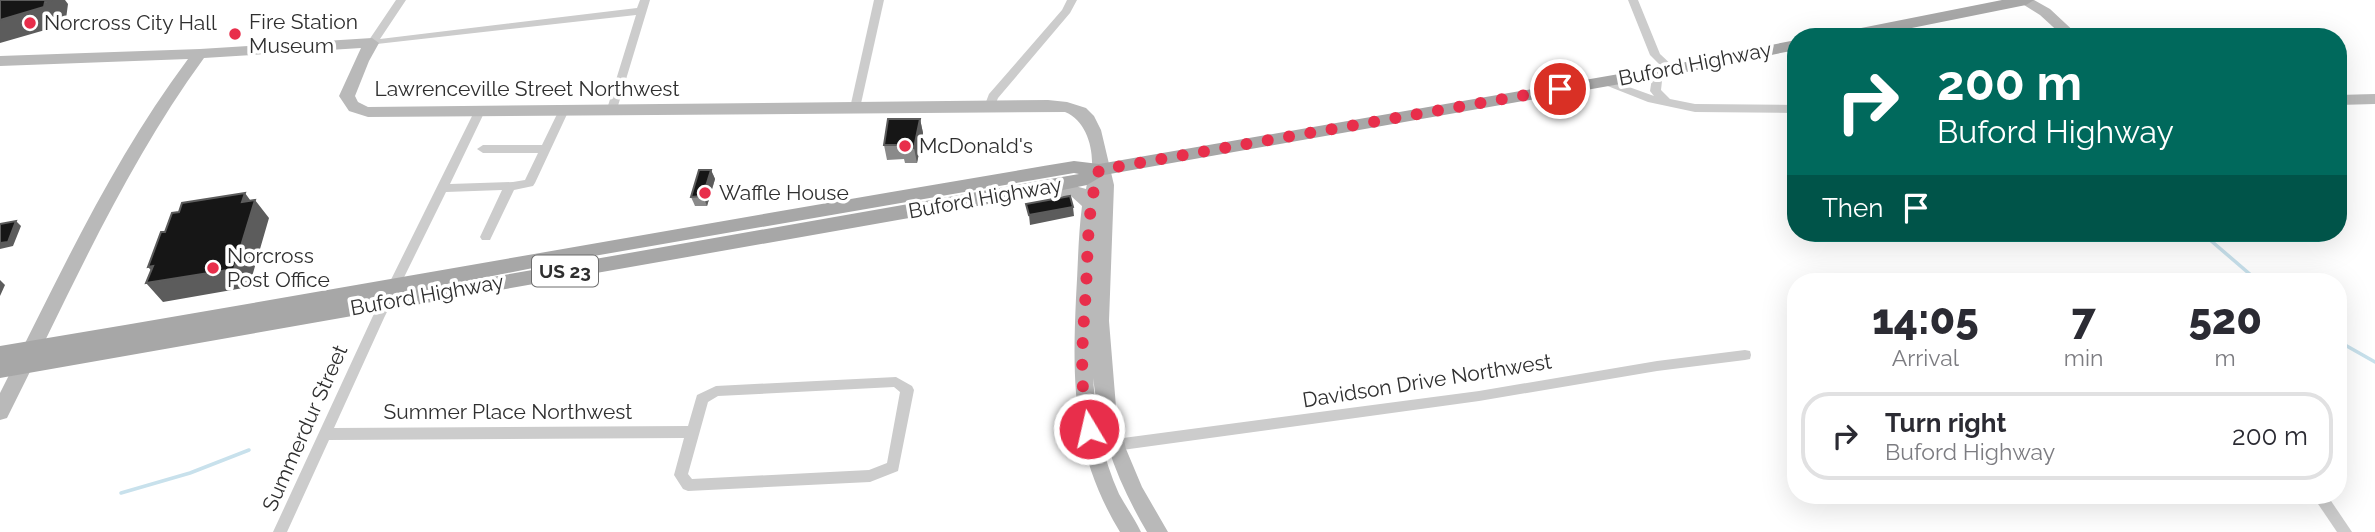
<!DOCTYPE html>
<html lang="en">
<head>
<meta charset="utf-8">
<style>
	:root { --surface:#fff; --page:#f2f2f3; --text:#2b2b33; --muted:#7c7c81; --line:#e1e1e2 }
	body { margin:0; font-family:Raleway,sans-serif; background:var(--page); color:var(--text); height:100vh; display:flex; flex-direction:column; font-size:26px; white-space:nowrap }
	* { box-sizing:border-box; margin:0 }
	p { font-size:23px; color:var(--muted) }
	.icon { flex:none; width:38px; height:38px; fill:none; stroke:currentColor; stroke-width:2; stroke-linecap:round; stroke-linejoin:round }
	.map { position:relative; flex:1; overflow:hidden }
	.sheet { position:absolute; left:1787px; top:273px; width:560px; height:231px; display:flex; flex-direction:column; background:var(--surface); border-radius:28px; box-shadow:0 7px 28px #0002 }
	.sheet>* { flex:none }
	.banner { position:absolute; left:1787px; top:28px; width:560px; height:214px; border-radius:28px; box-shadow:0 7px 28px #0002; background:#00695c; color:#fff; overflow:hidden }
	.pin { position:absolute; display:grid; place-items:center; width:60px; height:60px; color:#fff; margin:-30px; border:4px solid #fff; border-radius:50%; box-shadow:0 2px 7px #0007 }
	.me { position:absolute; width:77px; margin:-38px; rotate:351deg; stroke-linejoin:round; filter:drop-shadow(0 0 5px #0008) }
	.turn { display:flex; align-items:center; gap:24px; height:147px; padding:0 35px; font-size:32px }
	.turn .icon { width:91px; height:91px; stroke-width:2.5 }
	.turn b { display:block; font-size:49px; line-height:60px }
	.then { display:flex; align-items:center; height:66px; padding:0 35px; background:#0003; gap:14px; font-size:26px }
	.eta { display:flex; justify-content:space-evenly; align-items:center; height:119px; text-align:center }
	.eta b { font-size:42px; font-weight:800; line-height:49px }
	ul { padding:0; list-style:none }
	li { display:flex; align-items:center; gap:21px; height:88px; margin:0 14px 10px; padding:0 21px; border:4px solid var(--line); border-radius:28px }
	li div { flex:1 }
	li b { display:block; font-size:26px }
	li em { font-style:normal }
	.map>svg:first-child { display:block }
	.lines { fill:none; stroke-linecap:round; stroke-linejoin:round }
	.stream { stroke:#c8e1ec; stroke-width:3.5 }
	.street { fill:#ccc; fill-rule:evenodd }
	.secondary { fill:#b9b9b9; fill-rule:evenodd }
	.primary { fill:#a7a7a7; fill-rule:evenodd }
	.wall { fill:#8a8a8a }
	.shaded-wall { fill:#5c5c5c }
	.building { fill:#161616; stroke:#5c5c5c; stroke-width:2 }
	.route { stroke:#e82e4b; stroke-width:12; stroke-dasharray:0 21.6 }
	.poi-dot { fill:#e82e4b; stroke:#fff; stroke-width:2.5 }
	.labels { text-anchor:middle; stroke-width:7; stroke-linejoin:round; paint-order:stroke }
	.shield { fill:#fff; stroke:#6d6d6d; stroke-width:2 }
	.shield-label { font-size:19px; font-weight:bold; fill:#2f2f2f }
	.poi-label { font-size:21px; fill:#2f2f2f; stroke:#fff; text-anchor:start }
	.street-label { font-size:21px; fill:#2f2f2f; stroke:#fff }
</style>
</head>
<body>
<div class="map">
<svg width="2375" height="532" viewBox="0 0 2375 532">
	<rect width="100%" height="100%" fill="#fff"/>
	<g class="lines">
		<g class="stream">
			<polyline points="2202,233 2259,282"/>
			<polyline points="2338,341 2375,362"/>
			<polyline points="121,493 190,473 249,450"/>
		</g>
		<g class="street">
			<polygon points="396,0 406,0 380,39 637,8 640,0 650,0 617,109 612,113 607,109 636,15 368,45 367,43"/>
			<polygon points="874,0 884,0 860,108 855,112 850,108"/>
			<polygon points="1067,0 1077,0 1070,13 998,98 993,110 985,110 984,107 989,94 1062,10"/>
			<polygon points="1628,0 1638,0 1660,54 1675,68 1676,70 1675,72 1667,72 1650,55"/>
			<polygon points="1658,69 1663,72 1661,90 1670,99 1695,104 1796,105 1796,113 1695,112 1648,102 1600,83 1599,81 1604,78 1654,96 1650,91 1653,72"/>
			<path d="M564 106 569 110 535 183 533 186 514 190 490 240H482L480 237 502 190 446 192 384 318 334 428 688 426 697 395 716 386 896 377 912 386 914 390 898 471 870 482 688 491 683 489 674 475 684 438 329 440 287 532H273L372 318 476 108 480 107 485 111 450 184 513 182 525 180 538 153H483L477 149 483 145H542L559 110ZM894 387 900 392 887 463 869 470 692 479 688 474 708 402 718 396Z"/>
			<polygon points="1745,350 1750,351 1751,355 1750,359 1745,360 1657,371 1479,401 1093,454 1088,452 1086,448 1088,444 1093,442 1479,391 1657,361"/>
			<polygon points="2312,495 2327,495 2352,532 2337,532"/>
		</g>
		<g class="secondary">
			<polygon points="2016,0 2034,0 2050,9 2080,37 2064,37 2040,15"/>
			<path d="M372 38 379 43 369 61 355 96 358 102 368 107 1048 100 1067 102 1086 108 1094 116 1101 130 1114 185 1109 321 1116 407 1126 449 1142 487 1168 532H1147C1118 483 1100 435 1093 378 1096 419 1102 457 1119 494 1126 507 1135 519 1141 532H1120C1073 455 1072 385 1076 298 1078 268 1078 237 1082 206L1071 196H1044L1036 190 1038 186 1064 183 1086 189C1087 182 1092 173 1092 166 1093 145 1085 120 1065 112L368 117 349 111 339 96 361 48 204 58C123 169 69 295 7 418L0 420V393C58 279 111 162 188 59L0 66V56L200 49Z"/>
			<polygon points="2375,94 2375,104 2338,105 2338,95"/>
		</g>
		<g class="primary">
			<polygon points="2002,0 2034,0 2026,5 1867,37 1833,37 1841,32"/>
			<path d="M1796 40V50L1671 75 1104 175 1087 185 1034 196 0 378V346C358 286 716 221 1074 161L1099 164 1671 65ZM1074 173 1079 174 447 285 588 257Z"/>
		</g>
	</g>
	<g class="wall">
		<polygon points="920,119 923,133 917,163 905,163 904,159 887,160 884,145"/>
		<polygon points="711,170 715,179 707,206 695,206 691,197"/>
	</g>
	<g class="shaded-wall">
		<polygon points="52,0 65,0 68,4 66,19 60,21 59,26 0,43 0,20"/>
		<polygon points="920,119 923,133 917,163 914,148"/>
		<polygon points="711,170 715,179 707,206 703,196"/>
		<polygon points="245,193 253,204 255,200 269,218 249,287 163,302 146,283 161,281 148,267 242,202"/>
		<polygon points="1073,207 1074,216 1030,225 1029,215"/>
		<polygon points="16,221 21,226 13,246 0,249 0,243"/>
		<polygon points="0,280 5,285 0,296"/>
	</g>
	<g class="building">
		<polygon points="0,0 52,0 45,2 44,7 0,20"/>
		<polygon points="2047,31 2052,37 2030,37 2028,35"/>
		<polygon points="888,119 920,119 914,148 902,148 903,145 884,145"/>
		<polygon points="699,170 711,170 703,196 691,197"/>
		<polygon points="245,193 242,202 255,200 234,269 146,283 153,266 148,267 161,232 165,232 172,213 179,212 182,203"/>
		<polygon points="1070,196 1073,207 1029,215 1026,204"/>
		<polygon points="16,221 8,242 0,243 0,224"/>
	</g>
	<g class="lines">
		<path class="route" d="M1089 429C1078 384 1083 335 1086 289 1088 249 1087 209 1099 170L1560 89"/>
	</g>
	<g class="poi-dot">
		<circle cx="30" cy="23" r="7"/>
		<circle cx="235" cy="34" r="7"/>
		<circle cx="905" cy="146" r="7"/>
		<circle cx="705" cy="193" r="7"/>
		<circle cx="213" cy="268" r="7"/>
	</g>
	<g class="labels">
		<rect class="shield" x="532" y="255.5" width="66" height="31" rx="5"/>
		<g class="shield-label">
			<text x="565" y="278">US 23</text>
		</g>
		<g class="poi-label">
			<text x="249" y="29">Fire Station<tspan x="249" dy="24">Museum</tspan></text>
			<text x="44" y="30">Norcross City Hall</text>
			<text x="919" y="153">McDonald's</text>
			<text x="719" y="200">Waffle House</text>
			<text x="227" y="263">Norcross<tspan x="227" dy="24">Post Office</tspan></text>
		</g>
		<g class="street-label">
			<text transform="translate(1695 64) rotate(-11)" y="7">Buford Highway</text>
			<text x="527" y="96">Lawrenceville Street Northwest</text>
			<text transform="translate(985 198) rotate(-10)" y="7">Buford Highway</text>
			<text transform="translate(427 295) rotate(-10)" y="7">Buford Highway</text>
			<text transform="translate(1427 381) rotate(-9)" y="7">Davidson Drive Northwest</text>
			<text x="508" y="419">Summer Place Northwest</text>
			<text transform="translate(305 428) rotate(-66)" y="7">Summerdur Street</text>
		</g>
	</g>
</svg>
<div class="pin" style="left:1560px;top:89px;background:#d93025"><svg class="icon" aria-label="arrive" viewBox="0 0 24 24"><path d="M6 21V4h12l-3 4 3 4H6"/></svg></div>
<svg class="me" style="left:1089px;top:429px" viewBox="-20 -20 40 40"><circle r="17" fill="#e82e4b" stroke="#fff" stroke-width="3"/><path d="M0-11L8 9 0 5-8 9z" fill="#fff"/></svg>
<div class="banner">
<div class="turn"><svg class="icon" aria-label="right" viewBox="0 0 24 24"><path d="M7 20v-9h11M14 6l5 5-5 5"/></svg><div><b>200 m</b>Buford Highway</div></div>
<div class="then">Then<svg class="icon" aria-label="arrive" viewBox="0 0 24 24"><path d="M6 21V4h12l-3 4 3 4H6"/></svg></div>
</div>
<section class="sheet">
<div class="eta">
<div><b>14:05</b><p>Arrival</p></div>
<div><b>7</b><p>min</p></div>
<div><b>520</b><p>m</p></div>
</div>
<ul>
<li><svg class="icon" aria-label="right" viewBox="0 0 24 24"><path d="M7 20v-9h11M14 6l5 5-5 5"/></svg><div><b>Turn right</b><p>Buford Highway</p></div><em>200 m</em></li>
</ul>
</section>
</div>
</body>
</html>
